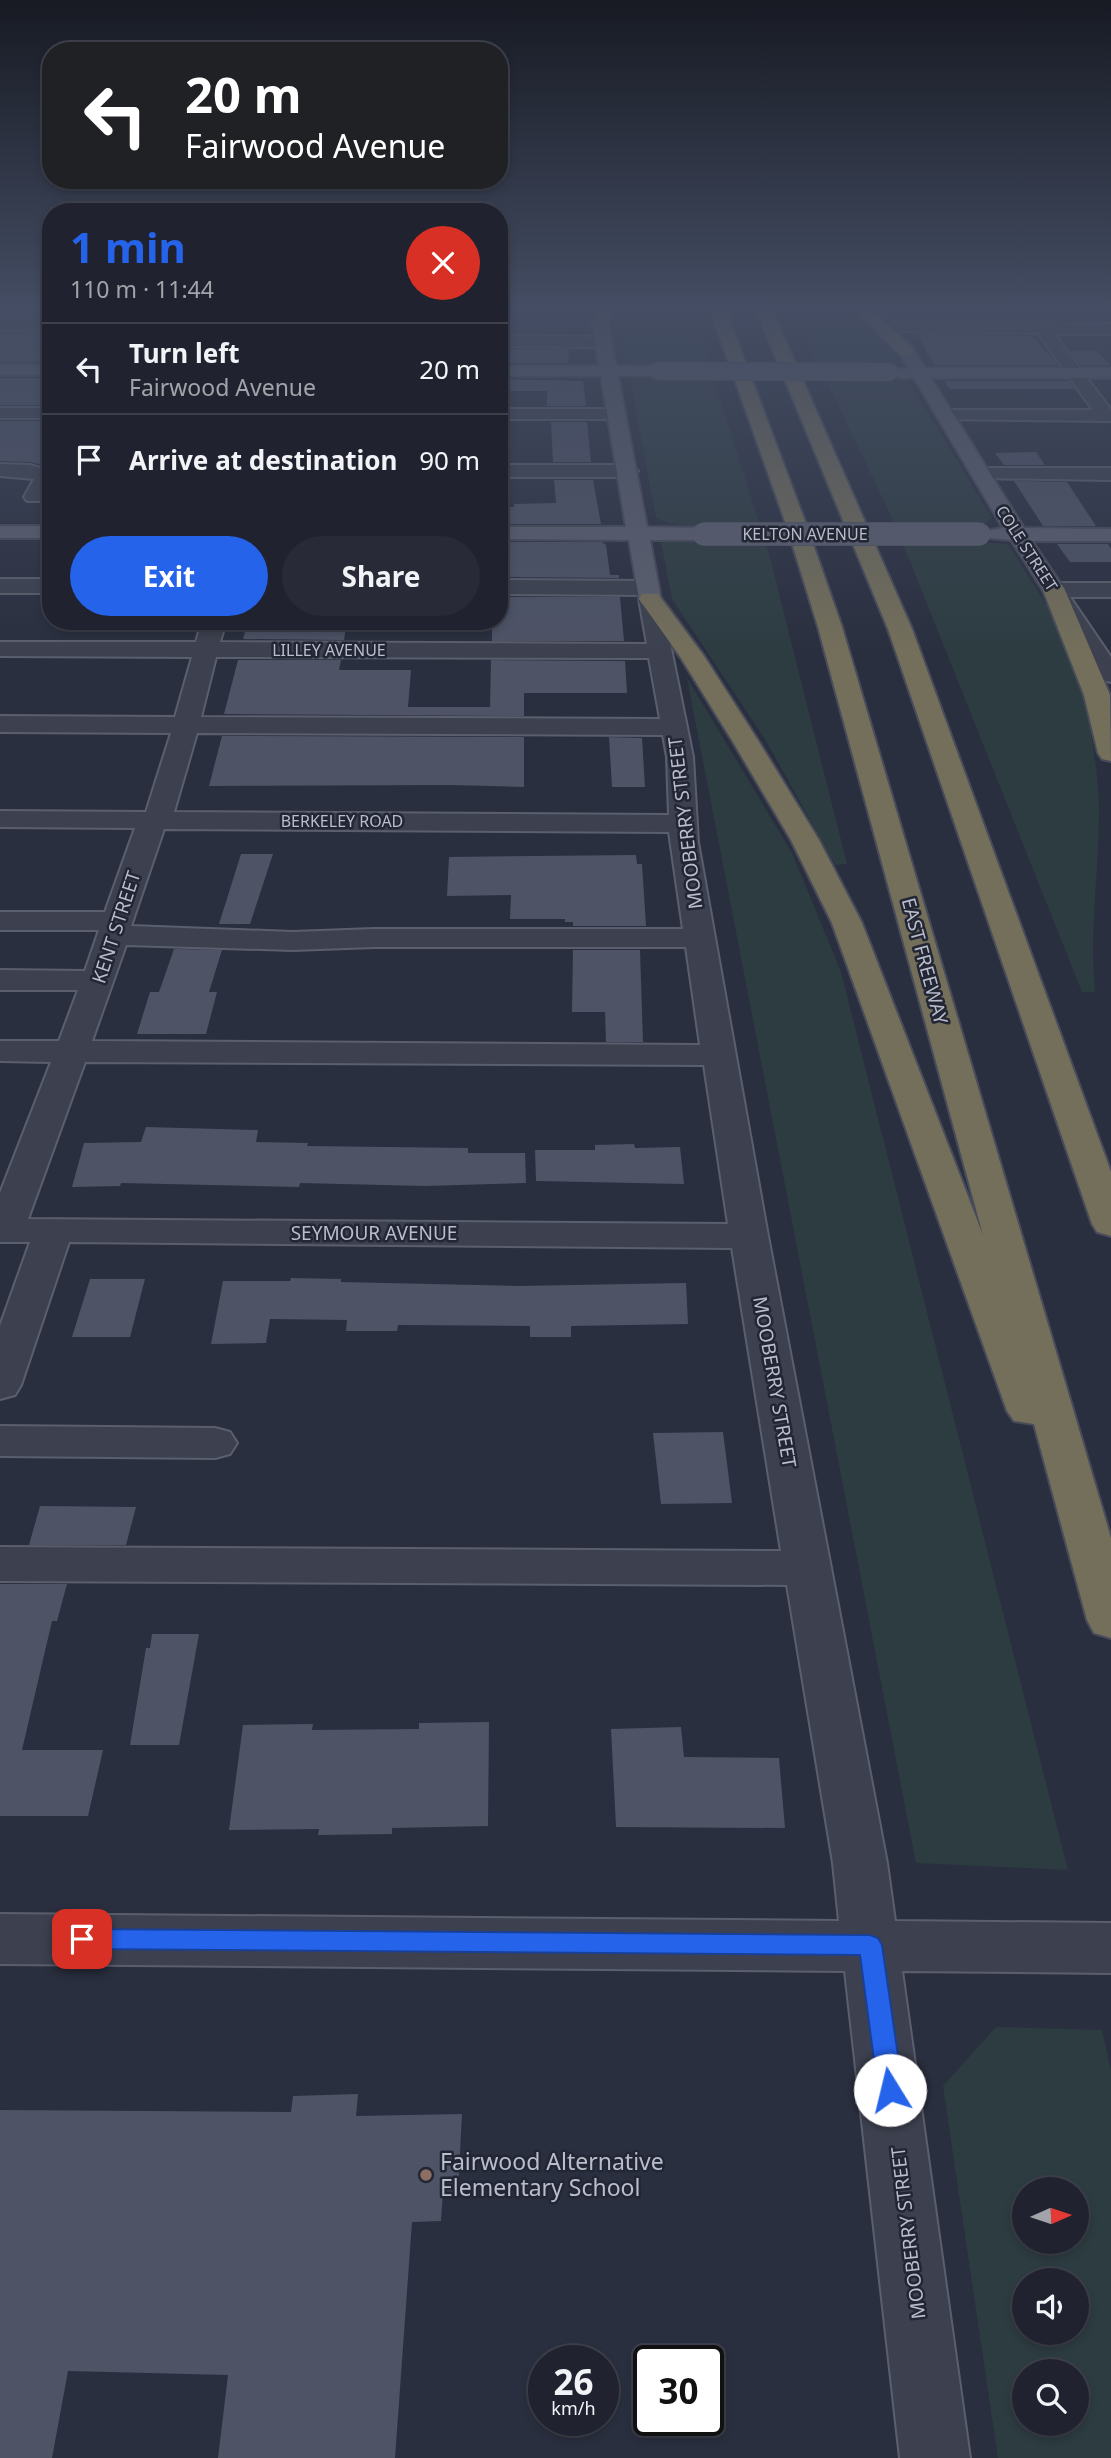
<!DOCTYPE html>
<html lang="en">
<head>
<meta charset="utf-8">
<style>
	:root { --surface:#20232f; --page:#282b37; --text:#f1f3f6; --muted:#a2a4aa; --line:#3d404b; --accent:#2563eb }
	body { margin:0; font-family:"Noto Sans",sans-serif; background:var(--page); color:var(--text); height:100vh; display:flex; flex-direction:column; font-size:26px; white-space:nowrap }
	* { box-sizing:border-box; margin:0 }
	p { font-size:23px; color:var(--muted) }
	.icon { flex:none; width:38px; height:38px; fill:none; stroke:currentColor; stroke-width:2; stroke-linecap:round; stroke-linejoin:round }
	.map { position:relative; flex:1; overflow:hidden }
	.sheet { position:absolute; left:42px; top:203px; width:466px; height:427px; display:flex; flex-direction:column; background:var(--surface); border-radius:28px; box-shadow:0 4px 10px #0003,0 0 0 2px var(--line) }
	.sheet>* { flex:none }
	.hud { position:absolute; left:42px; top:42px; width:466px; height:147px; border-radius:28px; box-shadow:0 4px 10px #0003,0 0 0 2px var(--line); background:#202124; color:#fff; overflow:hidden }
	.needle { width:46px; rotate:87deg }
	.fabs { position:absolute; left:1012px; top:2177px; display:grid; gap:14px }
	.fabs a { display:grid; place-items:center; width:77px; height:77px; border-radius:50%; background:var(--surface); box-shadow:0 4px 10px #0003,0 0 0 2px var(--line); font-size:35px }
	.speed { position:absolute; left:528px; top:2345px; display:flex; gap:14px; font-size:35px; font-weight:700; text-align:center }
	.speed>* { display:grid; place-content:center; width:91px; height:91px; border-radius:50%; background:var(--surface); box-shadow:0 4px 10px #0003,0 0 0 2px var(--line); line-height:1 }
	.speed small { font-size:18px; font-weight:400 }
	.speed .limit { border:4px solid #111; border-radius:10px; background:#fff; color:#111 }
	.pin { position:absolute; display:grid; place-items:center; width:60px; height:60px; color:#fff; margin:-30px; border-radius:14px; box-shadow:0 4px 10px #0006 }
	.me { position:absolute; width:77px; margin:-38px; rotate:351deg; stroke-linejoin:round; filter:drop-shadow(0 0 5px #0008) }
	.turn { display:flex; align-items:center; gap:24px; height:147px; padding:0 28px; font-size:32px }
	.turn .icon { width:91px; height:91px; stroke-width:2.5 }
	.turn b { display:block; font-size:49px; line-height:60px }
	.round { display:grid; place-items:center; flex:none; width:74px; height:74px; border-radius:37px; background:var(--page) }
	.head { display:flex; align-items:center; justify-content:space-between; height:119px; padding:0 28px }
	h1 { font-size:42px; font-weight:700; line-height:52px; color:var(--accent) }
	.action { display:flex; gap:14px; margin-top:auto; padding:14px 28px }
	.action a { flex:1; height:80px; border-radius:42px; background:var(--accent); color:#fff; font-size:28px; font-weight:700; line-height:80px; text-align:center }
	.action a+a { background:var(--page); color:var(--text) }
	ul { padding:0; list-style:none }
	li { display:flex; align-items:center; gap:21px; height:91px; padding:0 28px; border-top:2px solid var(--line) }
	li div { flex:1 }
	li b { display:block; font-size:26px }
	li em { font-style:normal }
	.map>svg:first-child { display:block }
	.green { fill:#2d3c41; fill-rule:evenodd }
	.building { fill:#4e5366 }
	.lines { fill:none; stroke-linecap:round; stroke-linejoin:round }
	.minor-casing { stroke:#5b5f6d; stroke-width:4 }
	.major-casing { stroke:#474a59; stroke-width:4 }
	.highway-casing { stroke:#484c5a; stroke-width:4 }
	.minor { fill:#3d414f; fill-rule:evenodd }
	.major { fill:#5c606f; fill-rule:evenodd }
	.highway { fill:#746f5b; fill-rule:evenodd }
	.major-bridge-far1-casing { stroke:#474a59; stroke-width:19; stroke-linecap:butt }
	.major-bridge-casing { stroke:#474a59; stroke-width:24; stroke-linecap:butt }
	.major-bridge-far1 { stroke:#5c606f; stroke-width:18 }
	.major-bridge { stroke:#5c606f; stroke-width:23 }
	.route { fill:#2563eb; stroke:#184099; stroke-width:2 }
	.education-dot { fill:#8d6e63; stroke:#222635; stroke-width:2.5 }
	.labels { text-anchor:middle; stroke-width:5; stroke-linejoin:round; paint-order:stroke }
	.far-street-label { font-size:16px; fill:#babdca; stroke:#222635 }
	.street-label { font-size:19px; fill:#babdca; stroke:#222635 }
	.near-poi-label { font-size:23px; fill:#babdca; stroke:#222635; text-anchor:start }
</style>
</head>
<body>
<div class="map">
<svg width="1111" height="2458" viewBox="0 0 1111 2458">
	<rect width="100%" height="100%" fill="#2a2f3f"/>
	<g class="green">
		<path d="M616 310H692L769 554 847 864 835 865 765 739 672 599 661 541 723 542 719 526C699 525 674 529 656 517L630 380 638 377H691L658 366H627Z"/>
		<path d="M792 310H856L890 346 900 365 894 367 892 378 908 380 992 518 960 541 1008 544C1026 574 1047 604 1064 635 1084 673 1099 767 1099 811 1099 872 1089 931 1095 992H1082L896 526Z"/>
		<polygon points="687,678 792,853 841,972 1068,1870 916,1863"/>
		<path d="M996 2027 1102 2030 1111 2070V2458H998L943 2086ZM1024 2189H1076V2242H1024ZM1024 2280H1076V2333H1024ZM1024 2371H1076V2424H1024Z"/>
	</g>
	<g class="building">
		<polygon points="0,333 51,334 51,362 0,362"/>
		<polygon points="917,334 1032,336 1058,365 934,365"/>
		<polygon points="499,349 569,349 568,363 499,363"/>
		<polygon points="1070,351 1097,351 1110,365 1081,365"/>
		<rect x="0" y="378" width="51" height="27"/>
		<polygon points="499,379 583,381 586,406 547,406 547,391 499,391"/>
		<polygon points="944,381 1069,381 1075,389 949,389"/>
		<polygon points="0,421 51,421 51,467 30,462 0,461"/>
		<polygon points="547,422 587,422 591,462 553,462 551,422"/>
		<polygon points="1036,452 1045,465 1004,465 995,453"/>
		<polygon points="554,480 593,480 601,524 499,524 499,507 514,507 514,504 556,503"/>
		<polygon points="1014,481 1067,482 1096,526 1043,526"/>
		<polygon points="499,542 602,542 606,545 610,575 619,575 619,578 499,577"/>
		<polygon points="1057,544 1108,544 1111,549 1111,562 1070,562"/>
		<polygon points="499,597 620,597 624,641 492,641 492,621 499,621"/>
		<polygon points="248,621 347,621 344,640 243,639"/>
		<polygon points="238,660 341,660 339,670 411,670 408,707 490,707 491,660 625,661 627,693 524,693 524,716 224,714"/>
		<polygon points="222,736 524,737 524,787 451,785 209,786"/>
		<polygon points="609,737 642,738 645,787 612,787"/>
		<polygon points="241,854 273,854 250,924 219,924"/>
		<polygon points="636,855 637,864 642,864 646,926 573,926 573,922 565,922 565,919 510,919 511,895 447,896 449,857"/>
		<polygon points="174,949 222,950 209,992 217,992 206,1034 137,1034 150,992 159,992"/>
		<polygon points="573,950 640,950 643,1042 606,1042 605,1012 572,1012"/>
		<polygon points="146,1127 258,1130 256,1142 308,1143 307,1146 468,1148 468,1153 525,1153 526,1183 425,1186 300,1183 299,1187 121,1183 120,1186 72,1187 84,1143 141,1142"/>
		<polygon points="634,1144 635,1148 680,1147 684,1184 536,1181 535,1150 595,1150 595,1145"/>
		<polygon points="291,1278 341,1279 341,1282 518,1286 686,1283 688,1324 571,1326 571,1337 530,1337 530,1326 398,1325 397,1331 346,1331 347,1320 270,1319 266,1343 211,1344 223,1281 290,1281"/>
		<polygon points="90,1279 145,1279 130,1337 72,1337"/>
		<polygon points="723,1432 732,1503 661,1504 653,1433"/>
		<polygon points="40,1506 136,1507 126,1545 29,1545"/>
		<polygon points="0,1584 67,1584 57,1621 52,1621 22,1750 103,1750 88,1816 0,1816"/>
		<polygon points="152,1634 199,1634 179,1745 130,1745 146,1648 150,1648"/>
		<polygon points="489,1722 488,1826 392,1828 392,1834 318,1835 319,1829 229,1830 243,1725 313,1724 312,1730 419,1729 419,1723"/>
		<polygon points="681,1727 684,1757 779,1758 785,1828 616,1827 611,1729"/>
		<polygon points="358,2094 356,2116 462,2114 458,2192 443,2191 441,2221 412,2222 395,2458 218,2458 228,2375 68,2371 52,2458 0,2458 0,2110 291,2112 293,2096"/>
	</g>
	<g class="lines">
		<g class="minor-casing">
			<g id="minor">
				<polygon points="0,320 51,321 51,331 0,330"/>
				<polygon points="895,323 1111,324 1111,334 1054,334 1111,410 1111,421 939,419 936,415 939,411 945,410 1093,410 1038,333 889,331 887,328"/>
				<polygon points="499,336 603,337 611,342 603,347 499,346"/>
				<rect x="0" y="408" width="51" height="10"/>
				<polygon points="499,409 617,409 626,414 617,419 499,419"/>
				<polygon points="0,464 30,465 50,471 51,485 41,501 27,501 24,497 34,479 0,476"/>
				<polygon points="499,465 628,465 638,471 628,477 499,477"/>
				<polygon points="982,468 1111,468 1111,480 975,478 972,474 975,470"/>
				<rect x="0" y="579" width="51" height="14"/>
				<path d="M499 580 648 581 656 583 659 588 654 593 661 599 693 757 698 842 768 1236 887 1863 895 1921 1111 1923V1973L902 1971 970 2458H900L845 1971 0 1964V1914L839 1921 833 1863 787 1585 0 1581V1547L781 1551 732 1248 69 1242 21 1385 15 1395 0 1399V1326L30 1242H0V1193L51 1062 0 1061V1041H59L78 990H0V970L85 971 99 930H0V912H105L135 828 0 827V811L146 812 171 733 0 732V716L175 717 192 657 0 656V642H196L202 621H226L220 642 647 644 639 599 642 595 499 594ZM216 657 649 658 660 719 201 717ZM197 733 663 735 667 757 669 815 174 812ZM164 829 669 832 683 929H374L293 932 131 926ZM126 945 293 950 374 947H686L700 1045 92 1041ZM85 1062 704 1065 728 1224 28 1219Z"/>
				<polygon points="1054,583 1111,583 1111,597 1070,597 1111,657 1111,682 1102,680 1043,590 1046,585"/>
				<polygon points="0,1426 215,1428 230,1432 237,1443 230,1454 215,1458 0,1456"/>
			</g>
		</g>
		<g class="major-casing">
			<g id="major">
				<polygon points="600,319 608,324 616,366 658,366 667,371 658,376 618,376 647,527 704,528 711,530 715,534 711,538 704,540 650,540 661,599 658,604 642,604 639,599 629,540 499,539 499,527 626,527 601,376 499,376 499,366 599,366 592,324"/>
				<polygon points="906,346 912,347 925,368 1111,368 1111,378 931,378 1024,528 1111,529 1111,541 1032,541 1065,590 1062,595 1046,595 1011,540 991,538 987,534 991,530 1003,528 914,378 900,378 891,373 894,369 908,368 898,351"/>
				<rect x="0" y="365" width="51" height="10"/>
				<rect x="0" y="526" width="51" height="12"/>
			</g>
		</g>
		<g class="highway-casing">
			<g id="highway">
				<polygon points="598,310 614,310 606,327 600,329 592,324"/>
				<polygon points="710,310 726,310 806,524 842,627 1111,1538 1111,1638 1094,1633 1087,1620 1034,1424 1014,1421 1007,1411 832,923 791,840 733,742 681,658 639,599 642,594 658,594 704,656 759,742 819,840 862,923 983,1235 818,627 786,524"/>
				<polygon points="756,310 772,310 912,629 1111,1172 1111,1236 1097,1232 1092,1224 888,629"/>
				<polygon points="855,310 872,310 912,347 914,351 912,355 900,355"/>
				<polygon points="1054,583 1062,585 1065,590 1110,695 1111,761 1102,759 1098,753 1084,695 1043,590 1046,585"/>
			</g>
		</g>
		<use href="#minor" class="minor"/>
		<use href="#major" class="major"/>
		<use href="#highway" class="highway"/>
		<g class="major-bridge-far1-casing">
			<polyline id="major-bridge-far1" points="658,371 889,372"/>
		</g>
		<g class="major-bridge-casing">
			<polyline id="major-bridge" points="704,534 979,534"/>
		</g>
		<use href="#major-bridge-far1" class="major-bridge-far1"/>
		<use href="#major-bridge" class="major-bridge"/>
	</g>
	<linearGradient id="sky" x2="0" y2="1"><stop stop-color="#171a23"/><stop offset="0.47" stop-color="#444d63"/><stop offset="1" stop-color="#444d63" stop-opacity="0"/></linearGradient>
	<rect width="1111" height="654" fill="url(#sky)"/>
	<polygon class="route" points="82,1929 870,1935 878,1938 882,1945 903,2090 899,2098 890,2101 882,2098 878,2090 860,1955 82,1949 74,1946 71,1939 74,1932"/>
	<circle class="education-dot" cx="426" cy="2175" r="7"/>
	<g class="labels">
		<g class="far-street-label">
			<text x="805" y="540">KELTON AVENUE</text>
			<text transform="translate(1027 548) rotate(57)" y="6">COLE STREET</text>
			<text x="329" y="656">LILLEY AVENUE</text>
			<text x="342" y="827">BERKELEY ROAD</text>
		</g>
		<g class="street-label">
			<text transform="translate(685 823) rotate(-97)" y="7">MOOBERRY STREET</text>
			<text transform="translate(116 927) rotate(-72)" y="7">KENT STREET</text>
			<text transform="translate(925 961) rotate(75)" y="7">EAST FREEWAY</text>
			<text x="374" y="1240">SEYMOUR AVENUE</text>
			<text transform="translate(775 1382) rotate(80)" y="7">MOOBERRY STREET</text>
			<text transform="translate(908 2233) rotate(-97)" y="7">MOOBERRY STREET</text>
		</g>
		<g class="near-poi-label">
			<text x="440" y="2170">Fairwood Alternative<tspan x="440" dy="26">Elementary School</tspan></text>
		</g>
	</g>
</svg>
<div class="fabs">
<a><svg class="needle" viewBox="-14 -14 28 28"><path d="M0-13l5 13h-10z" fill="#e53935"/><path d="M0 13l5-13h-10z" fill="#a2a4aa"/></svg></a>
<a><svg class="icon" aria-label="sound" viewBox="0 0 24 24"><path d="M4 9h4l5-4v14l-5-4H4zM17 9q2 3 0 6"/></svg></a>
<a><svg class="icon" aria-label="search" viewBox="0 0 24 24"><circle cx="10" cy="10" r="6"/><path d="M15 15l6 6"/></svg></a>
</div>
<div class="speed"><div>26<small>km/h</small></div><div class="limit">30</div></div>
<div class="pin" style="left:82px;top:1939px;background:#d93025"><svg class="icon" aria-label="arrive" viewBox="0 0 24 24"><path d="M6 21V4h12l-3 4 3 4H6"/></svg></div>
<svg class="me" style="left:890px;top:2090px" viewBox="-20 -20 40 40"><circle r="19" fill="#fff"/><path d="M0-13L10 11 0 6-10 11z" fill="#2563eb"/></svg>
<div class="hud">
<div class="turn"><svg class="icon" aria-label="left" viewBox="0 0 24 24"><path d="M17 20v-9H6M10 6l-5 5 5 5"/></svg><div><b>20 m</b>Fairwood Avenue</div></div>
</div>
<section class="sheet">
<div class="head"><div><h1>1 min</h1><p>110 m · 11:44</p></div><a class="round" style="background:#d93025;color:#fff"><svg class="icon" aria-label="close" viewBox="0 0 24 24"><path d="M6 6l12 12M18 6L6 18"/></svg></a></div>
<ul>
<li><svg class="icon" aria-label="left" viewBox="0 0 24 24"><path d="M17 20v-9H6M10 6l-5 5 5 5"/></svg><div><b>Turn left</b><p>Fairwood Avenue</p></div><em>20 m</em></li>
<li><svg class="icon" aria-label="arrive" viewBox="0 0 24 24"><path d="M6 21V4h12l-3 4 3 4H6"/></svg><div><b>Arrive at destination</b></div><em>90 m</em></li>
</ul>
<div class="action"><a>Exit</a><a>Share</a></div>
</section>
</div>
</body>
</html>
